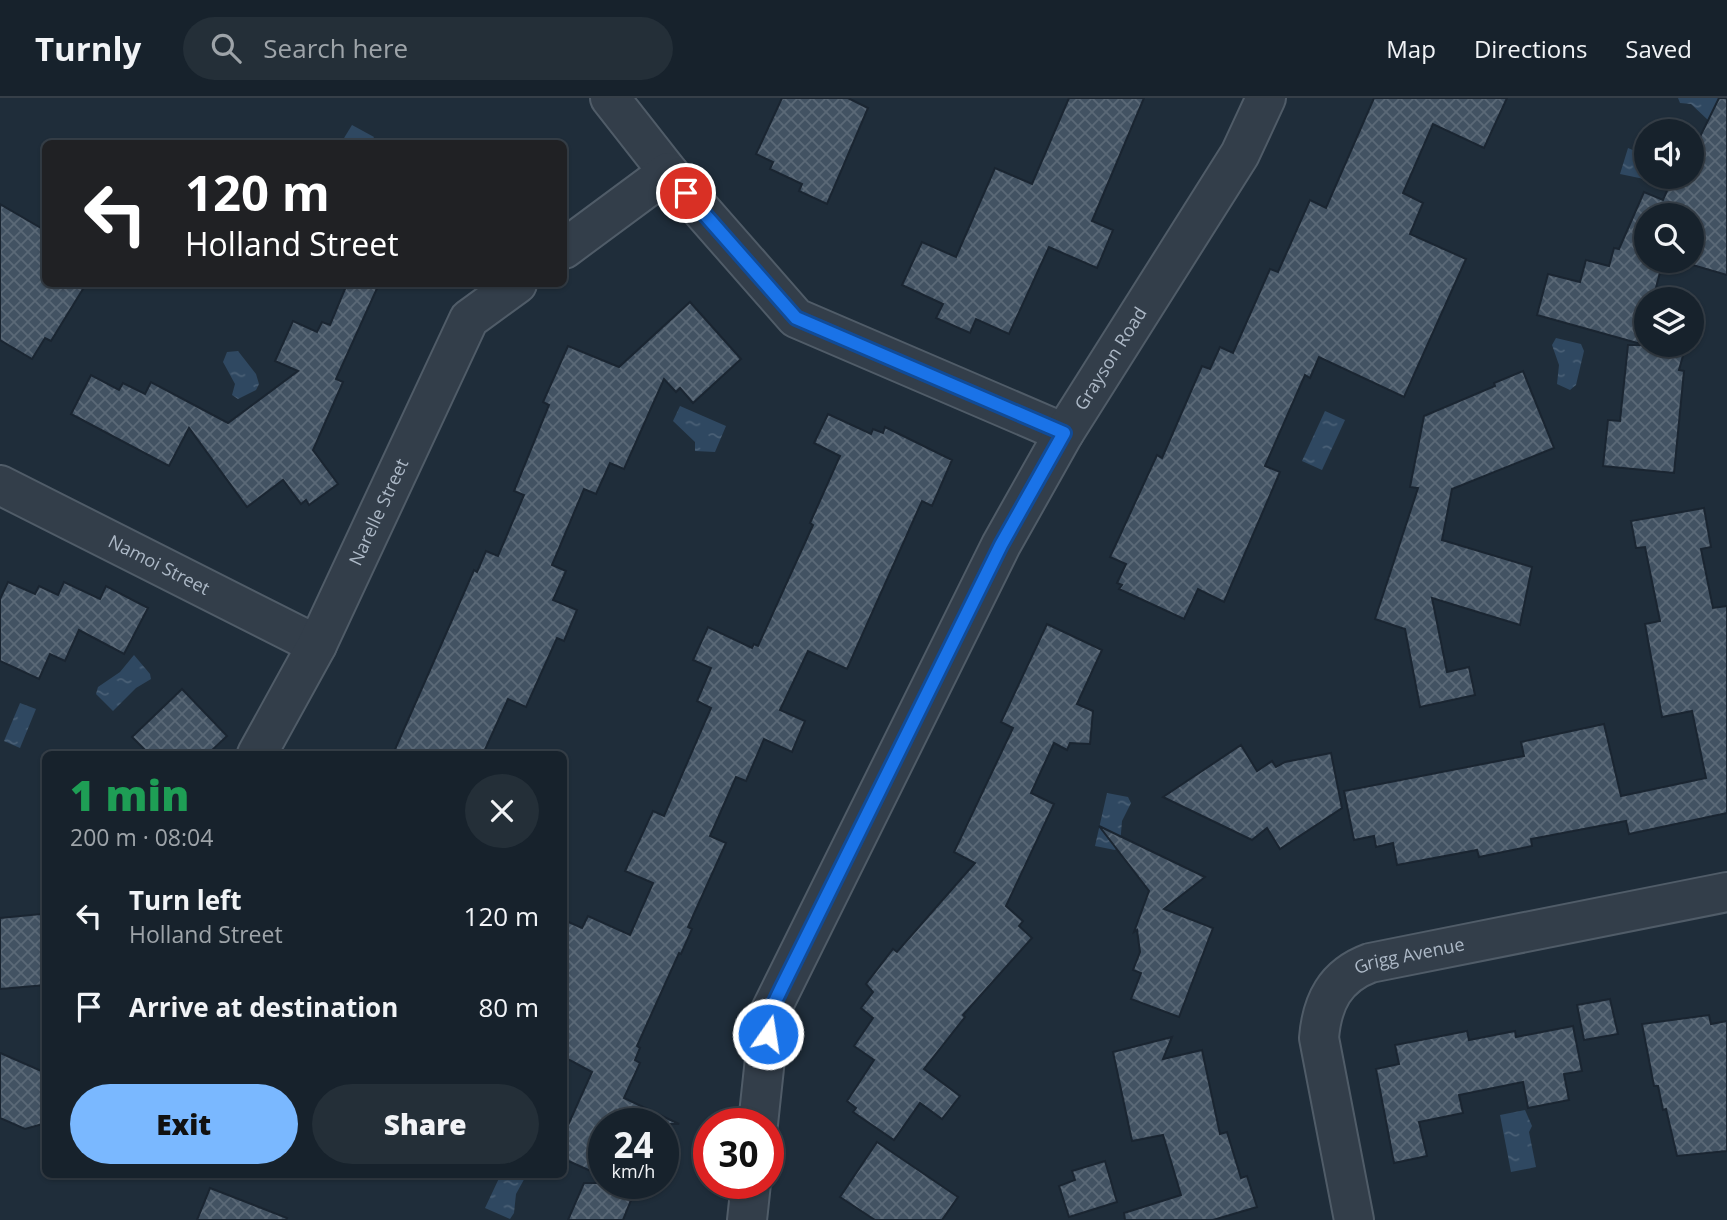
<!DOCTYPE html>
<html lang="en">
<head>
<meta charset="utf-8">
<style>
	:root { --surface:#17222c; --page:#242f38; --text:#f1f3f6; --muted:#9ea4a9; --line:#363f48; --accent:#7ab8ff }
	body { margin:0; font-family:"Open Sans",sans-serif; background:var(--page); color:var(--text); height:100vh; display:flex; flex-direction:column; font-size:26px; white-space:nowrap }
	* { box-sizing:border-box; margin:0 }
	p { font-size:23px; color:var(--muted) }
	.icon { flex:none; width:38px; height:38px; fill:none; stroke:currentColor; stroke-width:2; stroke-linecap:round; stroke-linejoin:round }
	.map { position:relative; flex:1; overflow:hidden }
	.panel { position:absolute; left:42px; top:653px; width:525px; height:427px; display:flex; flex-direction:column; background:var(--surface); border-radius:10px; box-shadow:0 2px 5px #0004,0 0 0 2px var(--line) }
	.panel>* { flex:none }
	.top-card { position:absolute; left:42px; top:42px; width:525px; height:147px; border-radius:10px; box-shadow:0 2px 5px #0004,0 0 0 2px var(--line); background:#202124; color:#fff; overflow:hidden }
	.tools { position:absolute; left:1634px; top:21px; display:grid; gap:14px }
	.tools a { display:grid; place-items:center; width:70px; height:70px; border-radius:50%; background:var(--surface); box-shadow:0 2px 5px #0004,0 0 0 2px var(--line); font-size:35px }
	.speed { position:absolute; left:588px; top:1010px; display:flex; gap:14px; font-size:35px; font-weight:700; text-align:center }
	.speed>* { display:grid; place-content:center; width:91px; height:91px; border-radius:50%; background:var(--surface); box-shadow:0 2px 5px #0004,0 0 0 2px var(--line); line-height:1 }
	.speed small { font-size:18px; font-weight:400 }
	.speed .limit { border:10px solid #d22; background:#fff; color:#111 }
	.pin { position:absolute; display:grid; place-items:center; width:60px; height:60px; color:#fff; margin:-30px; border:4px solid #fff; border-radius:50%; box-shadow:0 2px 7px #0007 }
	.me { position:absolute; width:77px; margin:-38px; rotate:13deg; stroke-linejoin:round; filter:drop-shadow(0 0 5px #0008) }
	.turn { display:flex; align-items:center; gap:24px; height:147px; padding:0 28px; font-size:32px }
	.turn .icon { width:91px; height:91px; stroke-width:2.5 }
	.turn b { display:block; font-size:49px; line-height:60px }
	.round { display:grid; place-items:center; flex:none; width:74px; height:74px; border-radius:37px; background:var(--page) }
	.headline { display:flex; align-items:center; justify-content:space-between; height:119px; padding:0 28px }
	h1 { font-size:42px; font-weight:800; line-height:52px; color:#1e9e55 }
	.button { display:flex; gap:14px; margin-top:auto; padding:14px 28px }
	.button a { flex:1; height:80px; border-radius:42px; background:var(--accent); color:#111; font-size:28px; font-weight:800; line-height:80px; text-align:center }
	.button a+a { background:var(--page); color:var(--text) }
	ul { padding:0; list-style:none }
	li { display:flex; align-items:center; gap:21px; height:91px; padding:0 28px }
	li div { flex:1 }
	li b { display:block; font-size:26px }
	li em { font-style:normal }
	header { display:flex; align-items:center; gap:42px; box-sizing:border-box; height:98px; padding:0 35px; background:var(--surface); border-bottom:2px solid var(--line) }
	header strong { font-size:33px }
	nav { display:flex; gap:38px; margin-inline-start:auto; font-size:24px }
	.search { width:490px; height:63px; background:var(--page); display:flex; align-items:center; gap:18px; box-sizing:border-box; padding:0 24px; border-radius:38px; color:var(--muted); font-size:26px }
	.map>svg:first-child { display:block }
	.water { fill:url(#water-ripples) }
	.building { fill:url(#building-cross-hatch); stroke:#1a2531; stroke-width:2 }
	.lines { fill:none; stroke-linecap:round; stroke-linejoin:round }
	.minor-casing { stroke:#505c68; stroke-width:42 }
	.minor { stroke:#333e4a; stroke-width:38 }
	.route-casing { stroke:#114b97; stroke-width:18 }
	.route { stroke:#1a73e8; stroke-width:12 }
	.labels { text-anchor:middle; stroke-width:5; stroke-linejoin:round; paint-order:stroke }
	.street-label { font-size:18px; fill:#adb9c7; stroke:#18232f }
</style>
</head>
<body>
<header>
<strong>Turnly</strong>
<div class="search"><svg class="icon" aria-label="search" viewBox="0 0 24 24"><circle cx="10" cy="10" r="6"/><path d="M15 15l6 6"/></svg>Search here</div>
<nav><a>Map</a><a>Directions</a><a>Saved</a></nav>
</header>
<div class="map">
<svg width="1727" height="1122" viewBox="0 0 1727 1122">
	<defs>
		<pattern id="water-ripples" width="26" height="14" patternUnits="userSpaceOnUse" patternTransform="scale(1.75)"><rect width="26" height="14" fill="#2f4861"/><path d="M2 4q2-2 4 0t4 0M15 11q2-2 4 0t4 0" fill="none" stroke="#4a6076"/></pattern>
		<pattern id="building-cross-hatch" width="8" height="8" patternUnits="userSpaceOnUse" patternTransform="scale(1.75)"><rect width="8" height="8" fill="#425262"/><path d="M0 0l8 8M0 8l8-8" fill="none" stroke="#5b6977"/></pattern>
	</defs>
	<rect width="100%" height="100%" fill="#1f2d3a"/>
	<g class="water">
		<polygon points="1678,0 1721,0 1709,23 1691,6 1680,5"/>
		<polygon points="352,27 374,39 371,45 341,45"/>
		<polygon points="1628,50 1647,58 1647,79 1670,79 1663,92 1644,81 1620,76"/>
		<polygon points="1556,240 1581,246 1584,253 1576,287 1570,292 1557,286 1559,267 1552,247"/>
		<polygon points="238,253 256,276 259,286 256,292 238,301 232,297 235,286 223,264 227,254"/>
		<polygon points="680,308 726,328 715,354 695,353 695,344 673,323"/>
		<polygon points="1325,313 1345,322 1322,372 1302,363"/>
		<polygon points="134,557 150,576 151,581 136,590 113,613 96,596 98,589 120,574"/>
		<polygon points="20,605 36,611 20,650 4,643"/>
		<polygon points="1107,695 1128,699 1131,705 1122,723 1120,747 1115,752 1095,748"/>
		<polygon points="1525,1012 1532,1028 1529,1034 1536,1069 1511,1074 1500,1017"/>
		<polygon points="501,1076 527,1076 516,1096 514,1115 510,1121 485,1110"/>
	</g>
	<g class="building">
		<polygon points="782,0 848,0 868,10 827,106 799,93 802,86 770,71 773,64 756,56"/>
		<polygon points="1069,0 1144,0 1092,123 1113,132 1097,170 1049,149 1009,236 976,221 970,235 936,220 943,206 902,187 922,144 956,159 995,70 1032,86"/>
		<polygon points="1374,0 1507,0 1484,50 1433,26 1403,95 1423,105 1410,136 1466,161 1404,299 1319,259 1310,280 1305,277 1265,368 1280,374 1224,504 1198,491 1184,521 1119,491 1122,487 1117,485 1126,466 1110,459 1157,357 1162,360 1202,268 1210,271 1220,249 1233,255 1270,171 1278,174 1310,102 1326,110"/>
		<polygon points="1719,0 1727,0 1727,177 1679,163 1692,163 1692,117 1647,117 1647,163 1663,163 1653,201 1647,201 1647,225 1641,246 1537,217 1548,176 1580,184 1586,162 1609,168 1614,150 1619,151 1644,94 1663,102 1673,79 1692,79 1692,55"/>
		<polygon points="0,106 46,133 46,186 86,186 51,243 45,240 32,261 0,242"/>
		<polygon points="347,186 379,186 336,281 343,284 313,352 338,386 309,407 306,402 301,406 283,382 247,409 189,330 169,368 71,316 91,277 119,292 123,285 145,296 151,284 228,325 298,273 275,263 293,223 317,234 322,224 330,227"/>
		<polygon points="690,204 741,261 693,305 680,290 676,294 664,281 624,371 610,365 596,396 584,391 552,467 566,473 553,502 577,512 564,543 557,540 526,609 508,601 483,656 393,656 474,472 477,474 486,453 498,458 524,397 514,393 549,307 543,304 568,248 619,269"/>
		<polygon points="1628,247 1686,247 1679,272 1684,273 1674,375 1603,368 1608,322 1620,323"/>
		<polygon points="1523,273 1554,350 1452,391 1442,442 1532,469 1520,527 1432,500 1447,574 1469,569 1475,597 1420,609 1405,531 1375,521 1418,390 1410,389 1424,318 1495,288 1494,285"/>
		<polygon points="828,316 871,336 873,331 883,335 885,329 952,362 932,408 922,403 847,571 808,553 780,612 805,623 792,654 764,641 746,683 736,679 710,738 726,745 688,829 692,831 681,856 679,855 637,948 640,950 635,962 640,965 624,1000 679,1026 604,1026 604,1079 564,1061 564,1036 592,974 564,959 564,822 582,830 588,818 630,837 653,785 625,773 653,713 664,718 711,610 697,603 711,570 693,562 708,529 752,550 754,546 758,548 813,427 810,425 840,358 814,345"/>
		<polygon points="1704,410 1711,449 1701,451 1713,510 1727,508 1727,715 1629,736 1626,723 1531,741 1532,748 1479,759 1477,752 1397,767 1393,745 1376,749 1374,738 1354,742 1344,693 1524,658 1521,644 1604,626 1621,698 1706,680 1692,613 1662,619 1645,526 1660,523 1645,449 1636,450 1631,423"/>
		<polygon points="8,484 35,496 39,488 58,497 64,484 100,501 106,488 148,510 124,556 79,532 65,563 50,556 39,581 0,563 0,501"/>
		<polygon points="1047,526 1102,552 1077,606 1093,613 1090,646 1070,645 1067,652 1054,645 1031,695 1054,706 1006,808 1023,823 1019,828 1032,840 963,917 965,919 924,971 960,998 942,1021 920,1005 894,1042 853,1014 856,1010 847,1003 874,962 854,948 873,920 861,910 873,894 866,886 893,851 897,854 975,765 954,754 1013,630 1001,624"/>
		<polygon points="182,591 227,638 208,656 149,656 132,639"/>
		<polygon points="1241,647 1257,673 1272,663 1276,669 1285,664 1331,655 1342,710 1280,751 1267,730 1252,742 1163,699"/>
		<polygon points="1099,728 1205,779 1164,811 1213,830 1179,919 1131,901 1141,875 1133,872 1140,854 1137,832 1134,834 1149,793"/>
		<polygon points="41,816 46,887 0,891 0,820"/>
		<polygon points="1610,901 1618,936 1584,942 1577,907"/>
		<polygon points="1709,917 1711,926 1727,923 1727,1053 1677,1058 1666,1011 1663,1012 1658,988 1654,988 1642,926"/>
		<polygon points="1573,928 1582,973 1564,976 1569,1002 1528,1010 1523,984 1459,997 1463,1015 1419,1024 1427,1058 1394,1065 1376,971 1399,966 1395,947 1467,933 1469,942 1515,933 1516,939"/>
		<polygon points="1172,939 1163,961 1202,952 1220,1036 1227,1034 1241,1080 1247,1078 1257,1109 1213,1122 1125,1122 1124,1115 1181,1097 1163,1037 1132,1043 1113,954"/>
		<polygon points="0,955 46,975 46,1025 25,1031 0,1020"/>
		<polygon points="877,1044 958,1099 942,1122 875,1122 840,1099"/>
		<polygon points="1105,1063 1117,1104 1069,1119 1059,1088 1075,1082 1072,1073"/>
		<polygon points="584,1085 638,1085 623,1122 568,1122"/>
		<polygon points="210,1090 287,1120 286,1122 197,1122"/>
	</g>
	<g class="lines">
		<g class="minor-casing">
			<g id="minor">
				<polyline points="610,0 668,74 796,220 1064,335"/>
				<polyline points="564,151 668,74"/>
				<path id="s1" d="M0 387 317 547"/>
				<path id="s2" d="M257 656 317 547 469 221 517 186"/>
				<path id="s3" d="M758 1026 770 914 1001 447 1064 335 1240 56 1266 0"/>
				<polyline points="747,1122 751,1085"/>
				<path id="s4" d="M1354 1122 1319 940C1322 904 1335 878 1370 865L1727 794"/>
			</g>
		</g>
		<use href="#minor" class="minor"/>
	</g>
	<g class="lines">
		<g class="route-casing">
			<polyline id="route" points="686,95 796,220 1064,335 1001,447 782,889 770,914 768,936"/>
		</g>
		<use href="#route" class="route"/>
	</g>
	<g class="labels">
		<g class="street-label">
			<text dy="6" stroke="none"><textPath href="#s3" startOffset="850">Grayson Road</textPath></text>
			<text dy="6" stroke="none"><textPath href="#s2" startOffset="271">Narelle Street</textPath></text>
			<text dy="6" stroke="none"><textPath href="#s1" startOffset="178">Namoi Street</textPath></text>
			<text dy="6" stroke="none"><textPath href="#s4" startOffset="322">Grigg Avenue</textPath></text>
		</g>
	</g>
</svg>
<div class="tools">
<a><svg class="icon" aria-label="sound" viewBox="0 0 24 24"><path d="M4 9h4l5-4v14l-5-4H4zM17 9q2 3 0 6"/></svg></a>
<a><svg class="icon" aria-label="search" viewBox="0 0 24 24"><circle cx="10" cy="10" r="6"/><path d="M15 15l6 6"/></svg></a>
<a><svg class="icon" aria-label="layers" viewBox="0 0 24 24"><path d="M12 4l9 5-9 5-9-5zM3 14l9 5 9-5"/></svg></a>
</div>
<div class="speed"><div>24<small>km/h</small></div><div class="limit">30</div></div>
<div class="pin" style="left:686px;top:95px;background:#d93025"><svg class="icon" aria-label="arrive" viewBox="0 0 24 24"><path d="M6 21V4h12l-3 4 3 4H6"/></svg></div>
<svg class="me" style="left:768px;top:936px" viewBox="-20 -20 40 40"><circle r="17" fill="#1a73e8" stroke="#fff" stroke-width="3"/><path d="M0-11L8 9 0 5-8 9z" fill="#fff"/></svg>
<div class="top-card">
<div class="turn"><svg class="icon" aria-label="left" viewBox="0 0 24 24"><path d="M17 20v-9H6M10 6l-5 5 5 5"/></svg><div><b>120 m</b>Holland Street</div></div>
</div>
<section class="panel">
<div class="headline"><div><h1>1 min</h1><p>200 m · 08:04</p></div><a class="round"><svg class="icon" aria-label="close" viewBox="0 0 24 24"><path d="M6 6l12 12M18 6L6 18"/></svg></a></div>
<ul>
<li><svg class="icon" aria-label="left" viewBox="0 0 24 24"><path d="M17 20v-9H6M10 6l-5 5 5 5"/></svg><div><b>Turn left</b><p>Holland Street</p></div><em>120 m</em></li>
<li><svg class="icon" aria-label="arrive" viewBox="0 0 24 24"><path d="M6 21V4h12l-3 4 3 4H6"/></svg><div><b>Arrive at destination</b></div><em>80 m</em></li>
</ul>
<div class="button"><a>Exit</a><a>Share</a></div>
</section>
</div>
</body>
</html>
